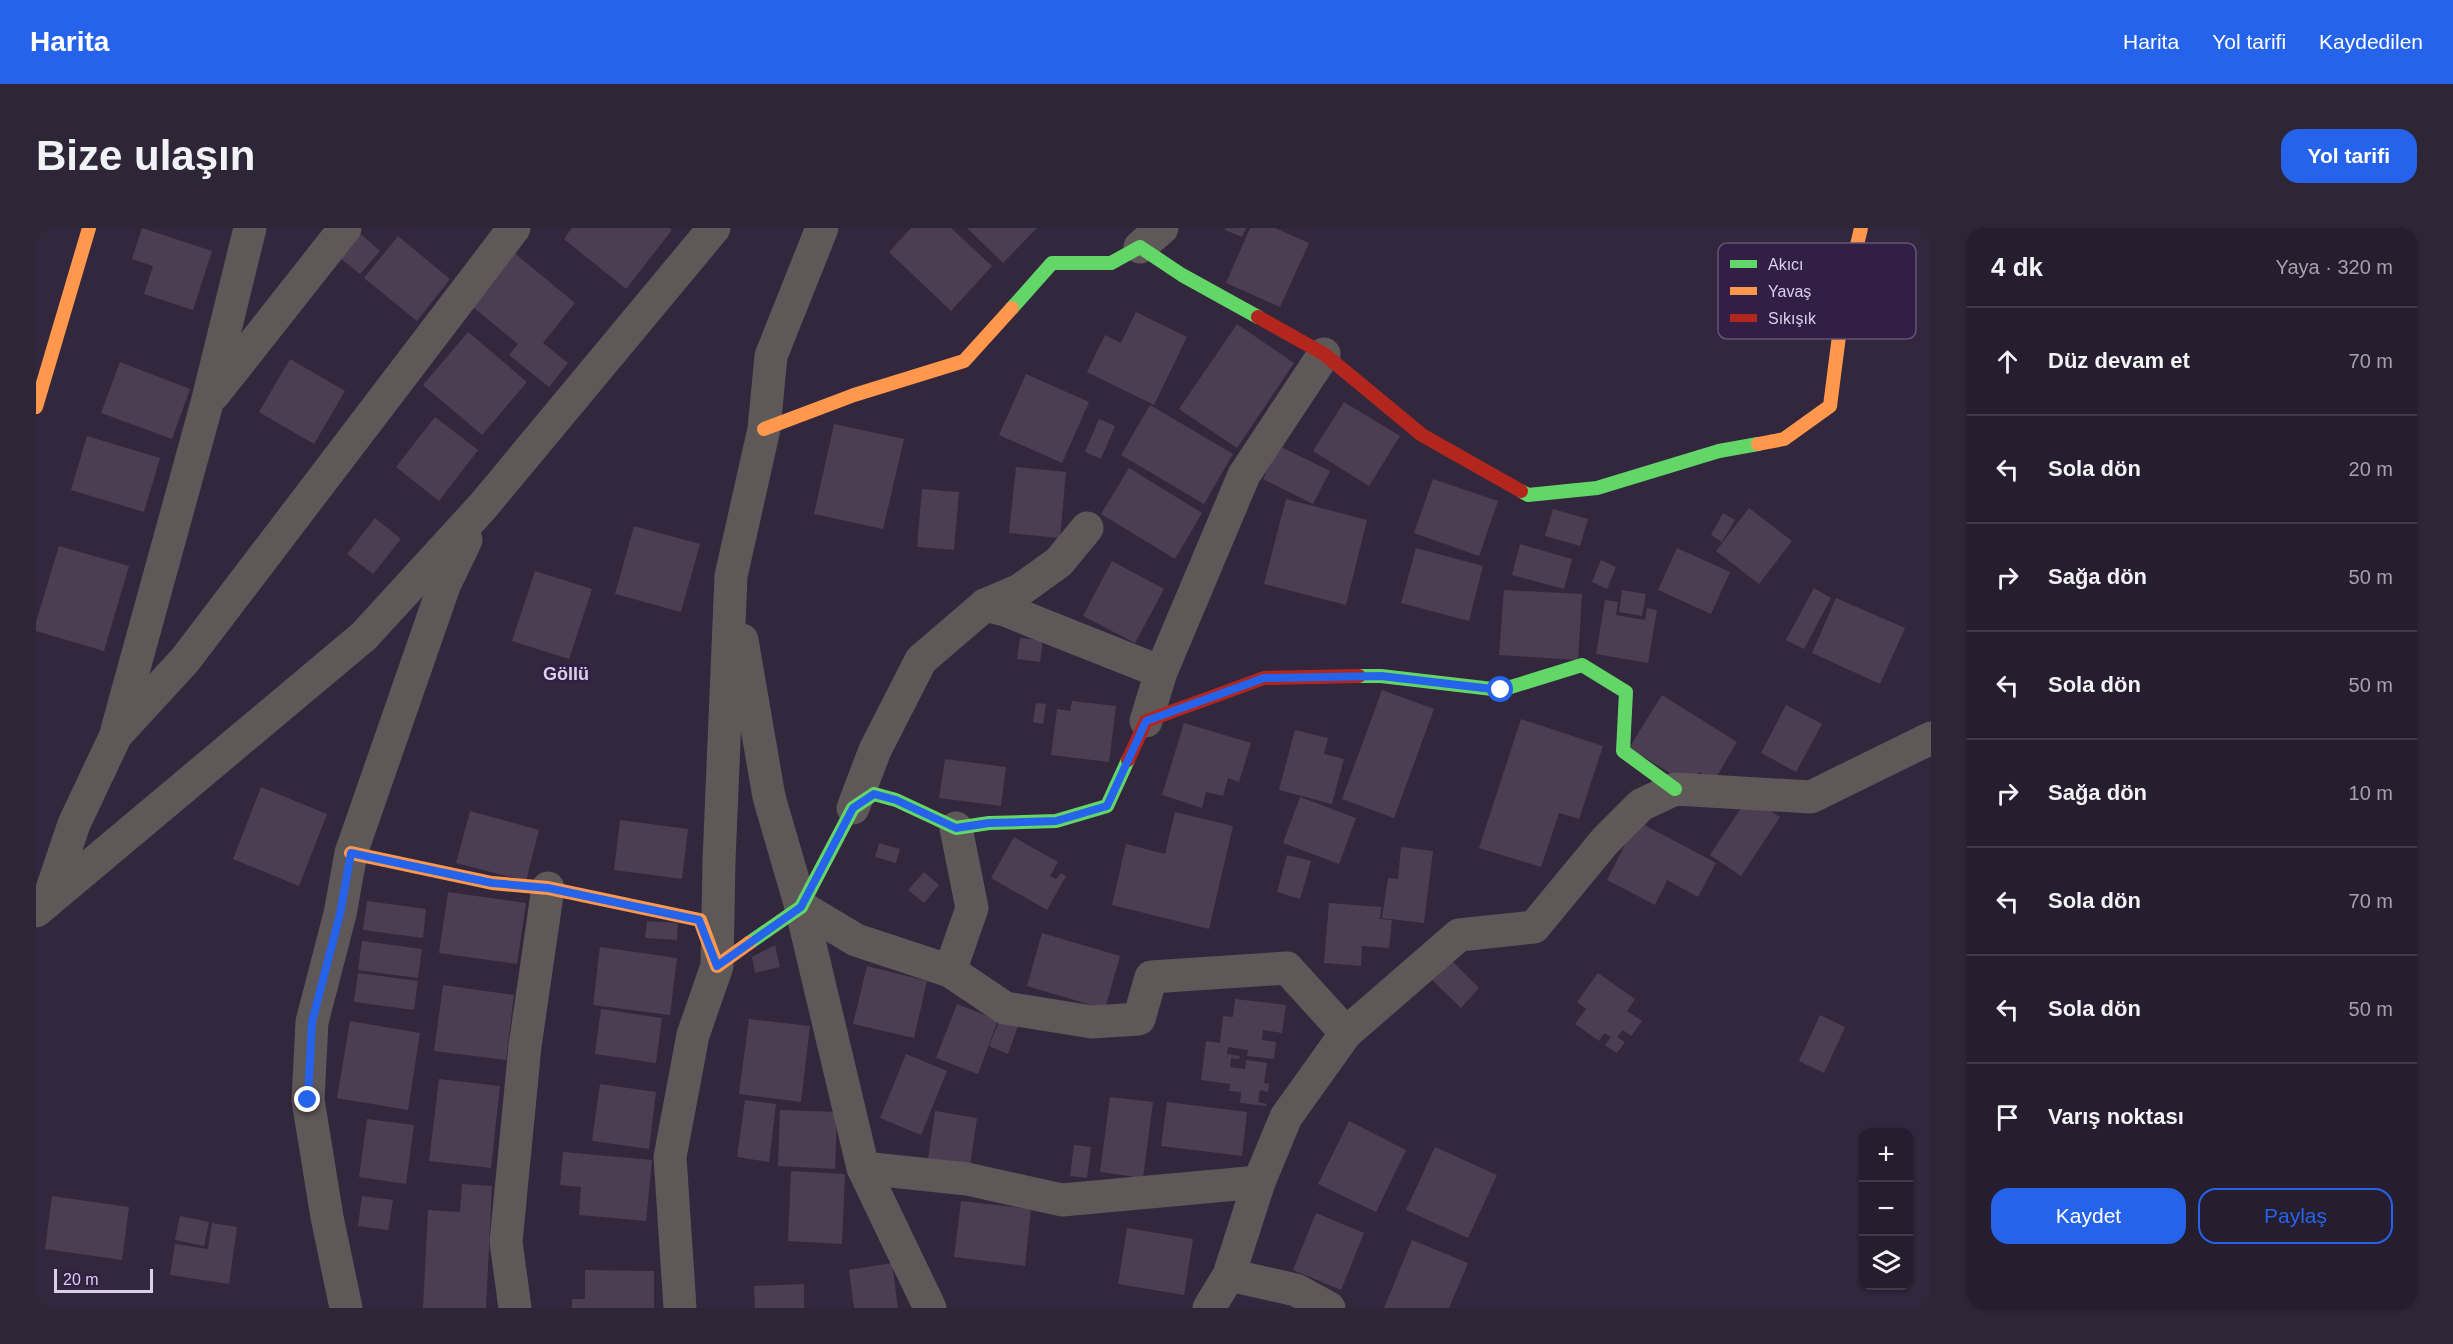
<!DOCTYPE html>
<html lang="tr">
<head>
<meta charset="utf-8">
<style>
  body { margin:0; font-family:Helvetica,sans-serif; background:#2e2636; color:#f1f3f6 }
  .controls { position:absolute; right:18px; bottom:18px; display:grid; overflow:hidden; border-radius:12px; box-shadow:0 2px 4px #0004 }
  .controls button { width:54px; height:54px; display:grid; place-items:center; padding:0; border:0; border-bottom:2px solid #423b4a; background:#261d2e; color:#f1f3f6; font:30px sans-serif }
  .scale { position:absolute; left:18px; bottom:15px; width:99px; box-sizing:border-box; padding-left:6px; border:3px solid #dad0e9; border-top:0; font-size:16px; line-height:21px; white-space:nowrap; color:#dad0e9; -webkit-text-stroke:4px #311f45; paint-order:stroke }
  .stop { position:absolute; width:18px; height:18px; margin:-14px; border:4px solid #2563eb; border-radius:50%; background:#fff }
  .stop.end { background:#2563eb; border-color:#fff; box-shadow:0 2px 6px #0008 }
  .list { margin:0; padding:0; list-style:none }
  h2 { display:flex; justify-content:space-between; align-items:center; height:78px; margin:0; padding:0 24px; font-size:26px }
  h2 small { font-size:20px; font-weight:400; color:#a4a2aa }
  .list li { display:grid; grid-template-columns:39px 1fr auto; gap:18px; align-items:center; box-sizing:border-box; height:108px; padding:0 24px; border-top:2px solid #423b4a }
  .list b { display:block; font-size:22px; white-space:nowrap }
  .list em { font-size:20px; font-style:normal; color:#a4a2aa }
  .actions { display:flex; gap:12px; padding:18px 24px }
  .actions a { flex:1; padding:14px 0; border:2px solid #2563eb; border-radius:18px; text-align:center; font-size:21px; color:#2563eb }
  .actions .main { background:#2563eb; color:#fff }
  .icon { flex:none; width:33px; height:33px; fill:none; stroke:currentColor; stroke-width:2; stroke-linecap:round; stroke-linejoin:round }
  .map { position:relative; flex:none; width:1895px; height:1080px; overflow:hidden; border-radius:18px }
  header { display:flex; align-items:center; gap:36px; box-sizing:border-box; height:84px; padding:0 30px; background:#2563eb; color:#fff }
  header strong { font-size:28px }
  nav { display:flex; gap:33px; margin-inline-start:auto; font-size:21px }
  .intro { display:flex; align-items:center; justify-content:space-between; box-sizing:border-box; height:144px; padding:0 36px }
  h1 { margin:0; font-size:42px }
  .button { padding:15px 27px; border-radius:18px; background:#2563eb; color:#fff; font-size:21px; font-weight:700 }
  main { display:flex; gap:36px; padding:0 36px }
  aside { flex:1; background:#261d2e; border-radius:18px; box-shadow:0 2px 4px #0004 }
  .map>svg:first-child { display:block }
  .building { fill:#4c3e52 }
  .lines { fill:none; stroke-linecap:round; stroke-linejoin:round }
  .street { stroke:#5f5859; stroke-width:33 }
  .fast { stroke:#63d668; stroke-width:14 }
  .slow { stroke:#ff974d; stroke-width:14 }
  .jam { stroke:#b3261e; stroke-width:14 }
  .route { stroke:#2563eb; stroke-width:8 }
  .labels { text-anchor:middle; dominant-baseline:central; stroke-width:6; stroke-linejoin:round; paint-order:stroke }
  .quarter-label { font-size:18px; font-weight:bold; fill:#dad0e9; stroke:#311f45 }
  .key { fill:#311f45; stroke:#645476; stroke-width:1.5 }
  .key-label { font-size:16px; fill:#dad0e9 }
</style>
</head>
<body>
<header>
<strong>Harita</strong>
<nav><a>Harita</a><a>Yol tarifi</a><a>Kaydedilen</a></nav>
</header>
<div class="intro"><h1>Bize ulaşın</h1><a class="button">Yol tarifi</a></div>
<main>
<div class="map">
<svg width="1895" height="1080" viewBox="0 0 1895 1080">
  <rect width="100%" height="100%" fill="#32273d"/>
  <g class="building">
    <path d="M106,0L176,23L157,82L108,66L117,38L96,31Z"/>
    <path d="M536,0H633L636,2L590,61L528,11Z"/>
    <path d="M875,0H915L956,38L915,83L853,24Z"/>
    <path d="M931,0H1001L967,35Z"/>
    <path d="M1190,0H1210L1206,9L1189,2Z"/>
    <path d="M1214,0H1239L1273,15L1244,79L1190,55Z"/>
    <path d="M325,6L344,23L324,46L304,30Z"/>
    <path d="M362,8L414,51L381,93L328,50Z"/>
    <path d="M476,23L539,75L507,115L532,135L513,159L473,127L482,116L433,76Z"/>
    <path d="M1100,84L1151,109L1118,177L1051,144L1069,107L1085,115Z"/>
    <path d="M1201,96L1258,135L1201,220L1143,181Z"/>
    <path d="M432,104L491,154L446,207L387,157Z"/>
    <path d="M254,131L309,163L278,216L223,184Z"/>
    <path d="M84,134L154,161L136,211L65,185Z"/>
    <path d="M990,146L1053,174L1026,235L963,207Z"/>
    <path d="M1308,174L1364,208L1333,258L1277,223Z"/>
    <path d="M1114,177L1197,226L1168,276L1085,227Z"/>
    <path d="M399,189L442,222L403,273L360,239Z"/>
    <path d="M1063,191L1079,198L1065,231L1049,224Z"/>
    <path d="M798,196L868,211L847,301L778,286Z"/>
    <path d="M51,208L124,230L108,284L35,262Z"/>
    <path d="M1243,218L1294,243L1277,276L1227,251Z"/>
    <path d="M980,239L1030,244L1024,310L973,305Z"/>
    <path d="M1093,240L1166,285L1139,331L1065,286Z"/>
    <path d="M1397,251L1462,273L1443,328L1378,305Z"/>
    <path d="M886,261L923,264L918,322L881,319Z"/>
    <path d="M1250,271L1331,292L1310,377L1228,356Z"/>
    <path d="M1713,280L1756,313L1723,356L1680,323Z"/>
    <path d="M1517,281L1552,291L1544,318L1509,308Z"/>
    <path d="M1687,285L1699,292L1686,314L1675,307Z"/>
    <path d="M339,290L365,311L337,346L311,326Z"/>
    <path d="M598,298L664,316L645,384L579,366Z"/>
    <path d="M1484,316L1536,331L1528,361L1476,347Z"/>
    <path d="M23,318L93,338L68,423L0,403V394Z"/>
    <path d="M1380,320L1447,338L1433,393L1365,375Z"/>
    <path d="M1641,320L1694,344L1675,386L1622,362Z"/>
    <path d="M1565,332L1580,339L1571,361L1556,354Z"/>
    <path d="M1076,333L1128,361L1099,415L1047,388Z"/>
    <path d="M499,343L556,361L533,431L476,413Z"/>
    <path d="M1778,360L1795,370L1768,421L1750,412Z"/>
    <path d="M1468,362L1546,366L1542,432L1463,427Z"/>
    <path d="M1586,362L1610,366L1606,388L1583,384Z"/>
    <path d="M1800,370L1869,400L1844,456L1776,425Z"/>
    <path d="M1569,372L1582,374L1580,387L1609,392L1611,380L1621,382L1612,435L1560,426Z"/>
    <path d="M984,410L1007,412L1004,434L981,431Z"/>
    <path d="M1346,462L1398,481L1358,590L1306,571Z"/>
    <path d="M1626,467L1701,514L1678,553L1663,544L1654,557L1593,520Z"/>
    <path d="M1036,473L1080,478L1073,534L1015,527L1021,481L1034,483Z"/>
    <path d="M1000,475L1010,476L1007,496L997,494Z"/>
    <path d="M1750,477L1786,496L1760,544L1725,525Z"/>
    <path d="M1485,491L1567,518L1543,591L1523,585L1505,639L1443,620Z"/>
    <path d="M1148,495L1215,515L1203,554L1192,550L1187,568L1170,564L1166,580L1126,567Z"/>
    <path d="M1259,502L1292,510L1288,526L1308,531L1296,576L1243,562Z"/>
    <path d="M909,531L970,539L965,578L903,570Z"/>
    <path d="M225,559L291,586L263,658L197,631Z"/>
    <path d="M1713,568L1744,589L1705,648L1674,627Z"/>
    <path d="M1264,569L1320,590L1303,636L1247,615Z"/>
    <path d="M434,583L503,602L490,653L420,635Z"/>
    <path d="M1139,584L1197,598L1173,701L1076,677L1090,616L1129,626Z"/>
    <path d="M584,592L652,601L646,651L578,642Z"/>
    <path d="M1601,593L1680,635L1662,669L1631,652L1619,677L1571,652Z"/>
    <path d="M978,609L1022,634L1014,648L1020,651L1025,645L1030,648L1011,682L955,650Z"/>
    <path d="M843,615L864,621L860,635L839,629Z"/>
    <path d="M1365,619L1397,623L1388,695L1346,690L1352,650L1362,651Z"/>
    <path d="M1251,627L1275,633L1264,671L1241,664Z"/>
    <path d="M888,644L903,657L888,675L872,662Z"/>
    <path d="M412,664L490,675L481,736L403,725Z"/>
    <path d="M331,673L390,681L387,710L327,702Z"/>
    <path d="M1293,675L1345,679L1344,691L1356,692L1353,720L1326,718L1325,738L1288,735Z"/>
    <path d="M611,693L642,695L641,712L609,710Z"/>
    <path d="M1006,705L1084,728L1069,781L991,758Z"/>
    <path d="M326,713L386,721L382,750L322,742Z"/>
    <path d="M739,717L744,739L719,745L716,729Z"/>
    <path d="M564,719L641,730L634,787L557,777Z"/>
    <path d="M1409,726L1443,760L1425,780L1390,746Z"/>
    <path d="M831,738L891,753L878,810L817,796Z"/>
    <path d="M322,745L382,753L378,782L318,774Z"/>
    <path d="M1562,745L1599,771L1591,783L1606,793L1595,808L1587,802L1581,809L1589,814L1581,825L1569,817L1575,809L1568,805L1563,813L1539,796L1550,781L1541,774Z"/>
    <path d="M407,757L478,767L470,832L398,823Z"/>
    <path d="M1199,771L1250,777L1246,805L1227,802L1226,812L1240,814L1238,831L1211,828L1212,822L1192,819L1191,826L1204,828L1203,831L1195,830L1194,839L1209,841L1210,832L1231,835L1228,855L1233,856L1232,864L1224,862L1222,874L1231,876L1230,878L1204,875L1205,864L1193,863L1194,856L1165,852L1170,813L1184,815L1187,788L1197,789Z"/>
    <path d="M921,776L962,792L942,846L900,830Z"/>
    <path d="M565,781L626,790L620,835L559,826Z"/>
    <path d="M1784,787L1809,799L1788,845L1763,833Z"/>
    <path d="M713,791L774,798L765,874L703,866Z"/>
    <path d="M964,791L982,798L972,826L953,818Z"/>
    <path d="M314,793L384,805L372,882L301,870Z"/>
    <path d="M870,826L911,843L885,907L844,890Z"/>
    <path d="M403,851L464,858L455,940L393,933Z"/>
    <path d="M564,856L620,864L613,921L556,913Z"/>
    <path d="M1074,869L1117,874L1107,950L1064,944Z"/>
    <path d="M709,872L740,876L733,934L701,929Z"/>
    <path d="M1131,874L1211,884L1206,928L1125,918Z"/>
    <path d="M744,882L801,884L799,941L742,938Z"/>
    <path d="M899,883L941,890L934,938L892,931Z"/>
    <path d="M331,891L378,897L370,956L323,949Z"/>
    <path d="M1313,893L1370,922L1340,984L1282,956Z"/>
    <path d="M1038,917L1055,919L1051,950L1034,948Z"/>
    <path d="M1399,919L1461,947L1432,1010L1370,982Z"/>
    <path d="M527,924L616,932L610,993L543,987L545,959L524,957Z"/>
    <path d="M755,943L809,946L806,1016L752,1013Z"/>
    <path d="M426,956L456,958L450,1080H387L392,982L424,984Z"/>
    <path d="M16,968L93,979L86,1032L9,1021Z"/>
    <path d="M326,968L357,972L352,1002L322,998Z"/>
    <path d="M925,973L995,981L989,1038L918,1029Z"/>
    <path d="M1280,985L1328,1005L1305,1062L1257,1042Z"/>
    <path d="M144,988L173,994L168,1018L139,1012Z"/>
    <path d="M176,995L201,999L193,1056L134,1047L139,1016L172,1021Z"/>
    <path d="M1091,1000L1157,1011L1148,1067L1082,1056Z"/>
    <path d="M1376,1012L1432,1035L1413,1080H1348Z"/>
    <path d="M856,1035L862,1080H818L813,1042Z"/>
    <path d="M549,1042L618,1043V1080H536V1071H549Z"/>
    <path d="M768,1056V1080H719L718,1058Z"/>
  </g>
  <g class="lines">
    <g class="street">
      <path d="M1104,19L1126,0"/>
      <path d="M178,166L309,0"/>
      <path d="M949,377L984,362L1023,334L1051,300"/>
      <path d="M706,412L733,569L765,679L827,940L894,1080"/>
      <path d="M1110,493L1125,444L1208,247L1288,126"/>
      <path d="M81,502L171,175L214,0"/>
      <path d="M817,580L839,522L885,432L949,377L969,382L1125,444"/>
      <path d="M920,600L936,680L914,743L969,780L1056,794L1103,791L1115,749L1251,740L1310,805"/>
      <path d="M12,673L38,596L80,507L149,432L478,0"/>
      <path d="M765,679L820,712L914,743"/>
      <path d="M0,683L328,408L447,278L678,0"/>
      <path d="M827,940L931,951L1026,972L1223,954"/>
      <path d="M1193,1047L1260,1062L1293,1080"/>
      <path d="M310,1080L291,989L272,872L276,794L304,686L315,625L408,358L430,312"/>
      <path d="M479,1080L470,1014L489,818L512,660"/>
      <path d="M644,1080L634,929L657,807L681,738L683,633L695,348L728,201L735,128L786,0"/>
      <path d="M1173,1080L1193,1047L1223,954L1250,889L1310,805L1423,707L1498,699L1569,613L1605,577L1639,561L1775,569L1895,510"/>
    </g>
    <g class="fast">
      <path d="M976,80L1016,35H1075L1104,19L1146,47L1222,89"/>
      <path d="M1485,263L1492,267L1561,260L1683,223L1722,216"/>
      <path d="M1323,448H1345L1465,462L1546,437L1590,464L1587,523L1639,561"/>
      <path d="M713,715L765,679L817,580L838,566L860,572L920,600L953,595L1020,593L1071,578L1092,532"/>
    </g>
    <g class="slow">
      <path d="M0,179L53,0"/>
      <path d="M728,201L818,167L928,133L976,80"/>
      <path d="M1722,216L1748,211L1794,178L1807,77L1825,0"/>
      <path d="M315,625L456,655L512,660L664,692L681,738L713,715"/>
    </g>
    <g class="jam">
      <path d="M1222,89L1288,126L1386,207L1485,263"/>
      <path d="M1092,532L1110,493L1228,450L1323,448"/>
    </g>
  </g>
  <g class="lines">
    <path class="route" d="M272,872L276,794L304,686L315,625L456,655L512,660L663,692L681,738L765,679L817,580L838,566L860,572L920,600L953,595L1020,593L1071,578L1110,493L1228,450L1345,448L1465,462"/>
  </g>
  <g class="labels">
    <g class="quarter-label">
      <text x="530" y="446">Göllü</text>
    </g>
  </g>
  <rect x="1682" y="15" width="198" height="96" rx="9" class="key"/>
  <rect x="1694" y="32" width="27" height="8" fill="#63d668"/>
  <rect x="1694" y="59" width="27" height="8" fill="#ff974d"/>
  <rect x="1694" y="86" width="27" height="8" fill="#b3261e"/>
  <g class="key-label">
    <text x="1732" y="42">Akıcı</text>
    <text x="1732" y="69">Yavaş</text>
    <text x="1732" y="96">Sıkışık</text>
  </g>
</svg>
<div class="controls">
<button>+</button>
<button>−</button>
<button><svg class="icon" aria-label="layers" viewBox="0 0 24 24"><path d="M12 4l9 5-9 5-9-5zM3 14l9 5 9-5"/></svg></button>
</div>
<div class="scale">20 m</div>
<div class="stop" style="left:1465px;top:462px"></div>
<div class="stop end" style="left:272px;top:872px"></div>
</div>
<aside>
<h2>4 dk<small>Yaya · 320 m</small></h2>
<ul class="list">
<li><svg class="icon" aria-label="ahead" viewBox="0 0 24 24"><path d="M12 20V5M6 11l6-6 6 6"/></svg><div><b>Düz devam et</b></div><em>70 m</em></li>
<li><svg class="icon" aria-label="left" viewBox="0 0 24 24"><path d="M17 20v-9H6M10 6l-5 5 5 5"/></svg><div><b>Sola dön</b></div><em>20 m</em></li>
<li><svg class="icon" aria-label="right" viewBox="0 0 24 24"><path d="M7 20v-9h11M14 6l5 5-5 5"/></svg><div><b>Sağa dön</b></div><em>50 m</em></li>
<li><svg class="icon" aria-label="left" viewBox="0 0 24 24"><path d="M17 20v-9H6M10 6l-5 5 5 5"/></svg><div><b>Sola dön</b></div><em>50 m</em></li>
<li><svg class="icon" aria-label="right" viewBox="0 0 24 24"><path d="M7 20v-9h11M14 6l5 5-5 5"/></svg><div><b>Sağa dön</b></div><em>10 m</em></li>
<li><svg class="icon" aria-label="left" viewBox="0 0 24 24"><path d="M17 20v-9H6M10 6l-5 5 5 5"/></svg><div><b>Sola dön</b></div><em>70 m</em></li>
<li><svg class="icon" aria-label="left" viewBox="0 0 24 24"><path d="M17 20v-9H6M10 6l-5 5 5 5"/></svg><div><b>Sola dön</b></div><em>50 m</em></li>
<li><svg class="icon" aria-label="arrive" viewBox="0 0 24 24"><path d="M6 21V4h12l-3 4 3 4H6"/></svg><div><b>Varış noktası</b></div></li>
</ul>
<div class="actions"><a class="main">Kaydet</a><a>Paylaş</a></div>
</aside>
</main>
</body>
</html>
